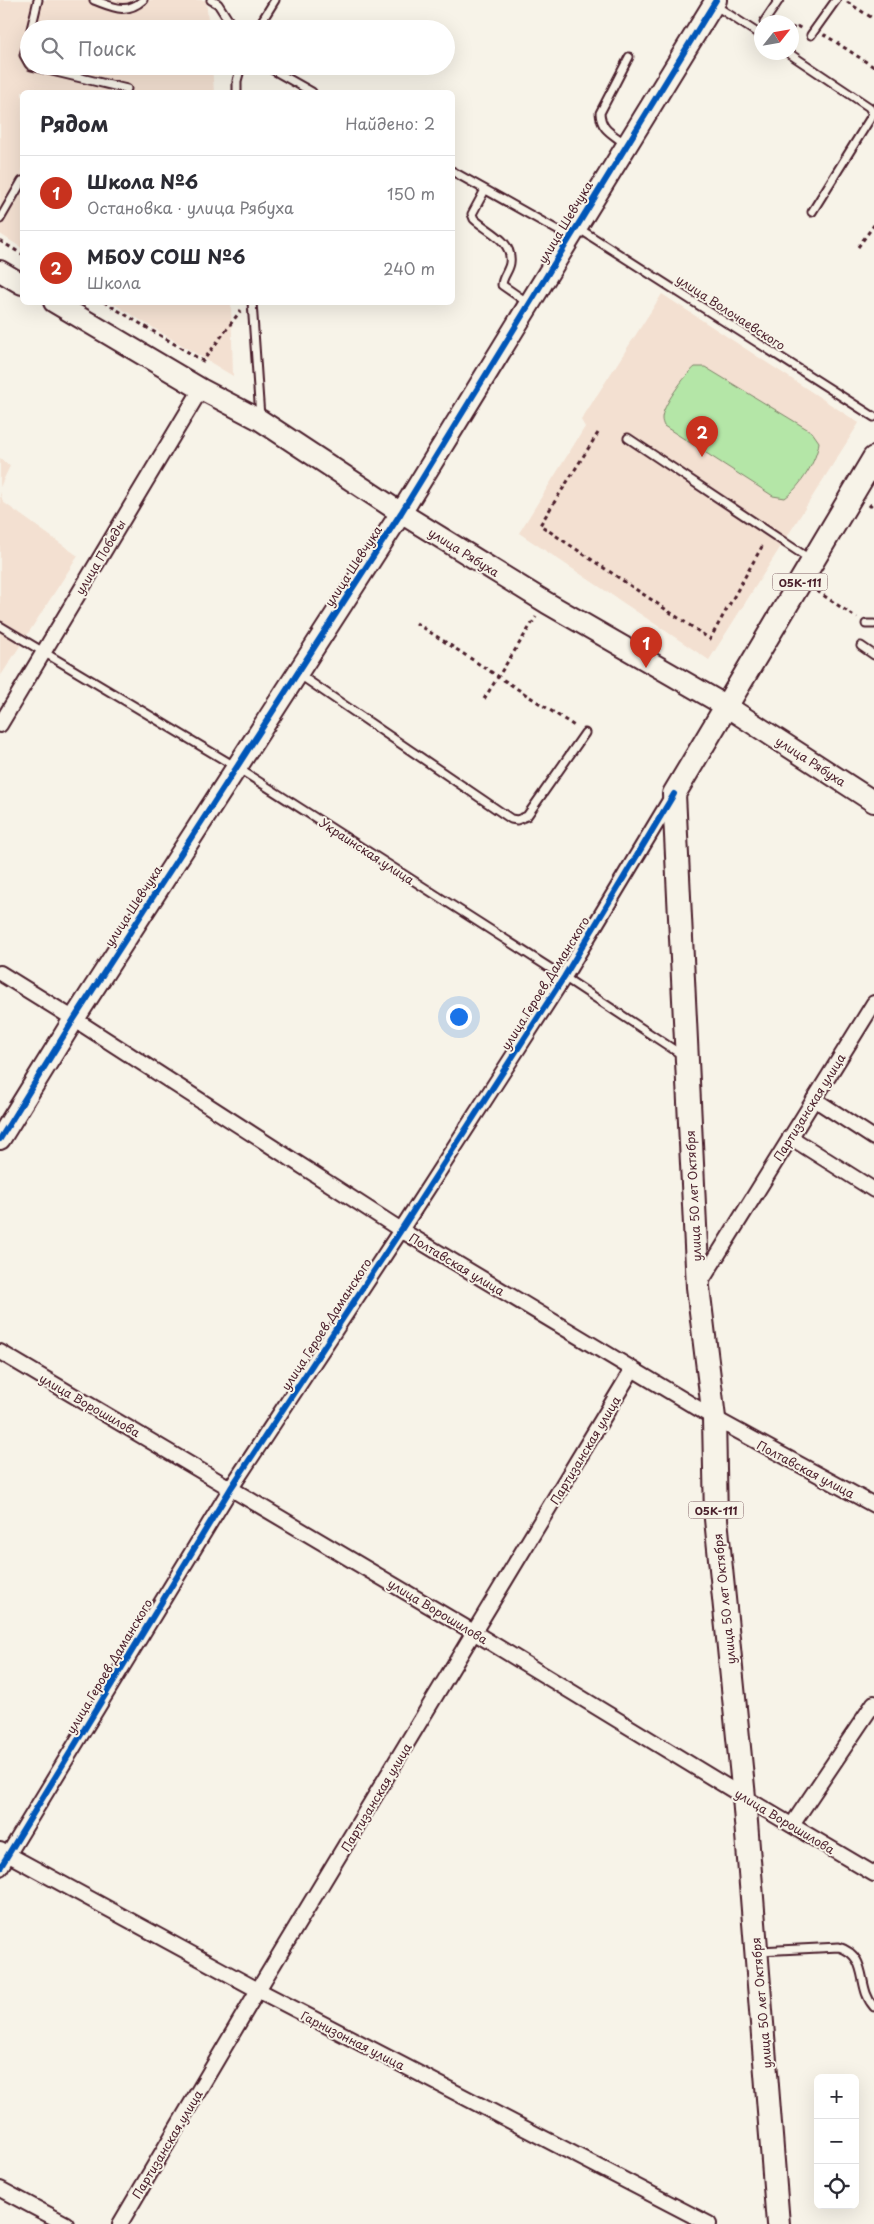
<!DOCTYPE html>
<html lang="ru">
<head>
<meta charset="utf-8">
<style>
  body { margin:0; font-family:"Playpen Sans",sans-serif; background:#f2f2f3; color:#2b2b33 }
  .controls { position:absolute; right:15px; bottom:15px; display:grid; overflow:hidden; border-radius:8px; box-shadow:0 5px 20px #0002 }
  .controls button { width:45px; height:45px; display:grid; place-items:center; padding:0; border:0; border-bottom:1px solid #e1e1e2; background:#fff; color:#2b2b33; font:25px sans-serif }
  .compass { position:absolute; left:754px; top:15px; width:45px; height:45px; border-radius:50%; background:#fff; box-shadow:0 5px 20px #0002; rotate:59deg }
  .you { position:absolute; left:458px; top:1016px; width:18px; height:18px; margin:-12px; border:4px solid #fff; border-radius:50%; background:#1a73e8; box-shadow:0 0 0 8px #1a73e833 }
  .badge { display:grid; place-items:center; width:32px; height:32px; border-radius:50%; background:#c8321e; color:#fff; font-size:16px; font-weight:700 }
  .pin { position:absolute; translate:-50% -41px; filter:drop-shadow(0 1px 2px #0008) }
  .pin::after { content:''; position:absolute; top:26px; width:18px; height:15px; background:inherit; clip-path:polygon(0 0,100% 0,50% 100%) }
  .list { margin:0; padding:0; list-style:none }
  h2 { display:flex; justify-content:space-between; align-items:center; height:65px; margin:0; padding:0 20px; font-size:21px }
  h2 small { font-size:16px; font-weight:400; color:#7c7c81 }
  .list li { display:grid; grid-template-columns:32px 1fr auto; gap:15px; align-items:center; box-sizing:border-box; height:75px; padding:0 20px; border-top:1px solid #e1e1e2 }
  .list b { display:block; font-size:19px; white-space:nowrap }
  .list p { margin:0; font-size:16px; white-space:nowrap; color:#7c7c81 }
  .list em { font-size:16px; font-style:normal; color:#7c7c81 }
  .icon { flex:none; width:28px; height:28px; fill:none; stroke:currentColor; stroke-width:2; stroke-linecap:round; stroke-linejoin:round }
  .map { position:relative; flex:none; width:874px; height:2224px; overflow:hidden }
  .search { position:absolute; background:#fff; box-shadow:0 5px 20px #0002; left:20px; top:20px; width:435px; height:55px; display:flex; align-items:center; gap:12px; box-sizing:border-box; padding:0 18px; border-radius:28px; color:#7c7c81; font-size:19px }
  .panel { position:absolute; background:#fff; box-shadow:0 5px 20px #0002; left:20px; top:90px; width:435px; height:215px; border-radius:8px }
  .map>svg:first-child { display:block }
  .built { fill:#f3e0d1 }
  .green { fill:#b4e6a7; stroke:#7f8269 }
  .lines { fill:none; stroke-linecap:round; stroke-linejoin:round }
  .lane-casing { stroke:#4a1f2b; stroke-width:11 }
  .street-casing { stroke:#4a1f2b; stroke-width:18 }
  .secondary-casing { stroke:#4a1f2b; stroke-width:24 }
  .primary-casing { stroke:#4a1f2b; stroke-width:26 }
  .path { stroke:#4a1f2b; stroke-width:3; stroke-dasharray:4 4; stroke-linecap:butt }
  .lane { stroke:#f7f3e8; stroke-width:7 }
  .street { stroke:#f7f3e8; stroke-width:14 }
  .secondary { stroke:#f7f3e8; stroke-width:20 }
  .primary { stroke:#f7f3e8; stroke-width:22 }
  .cycleway-casing { stroke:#f7f3e8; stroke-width:9 }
  .cycleway { stroke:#0057b8; stroke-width:6 }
  .labels { text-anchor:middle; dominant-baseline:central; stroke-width:4; stroke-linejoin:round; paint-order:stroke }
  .shield { fill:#f7f3e8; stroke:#7e5f64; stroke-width:1 }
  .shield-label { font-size:11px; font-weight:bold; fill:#4a1f2b }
  .street-label { font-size:12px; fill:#4a1f2b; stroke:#f7f3e8 }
</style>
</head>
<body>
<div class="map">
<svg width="874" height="2224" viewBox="0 0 874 2224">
  <rect width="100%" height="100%" fill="#f7f3e8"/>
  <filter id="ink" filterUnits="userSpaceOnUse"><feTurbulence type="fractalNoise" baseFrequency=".02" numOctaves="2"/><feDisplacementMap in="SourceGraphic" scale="10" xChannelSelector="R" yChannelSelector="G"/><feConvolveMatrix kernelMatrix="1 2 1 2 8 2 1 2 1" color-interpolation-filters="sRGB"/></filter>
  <g filter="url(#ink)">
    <g class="built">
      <path d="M0,0H206L209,29H29V66H212L214,92H22V248L0,234Z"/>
      <path d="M662,294L859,423L709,660L519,533L585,427L581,420Z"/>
      <path d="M112,303H231L233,376Z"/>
      <path d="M0,459L10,466L0,487Z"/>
      <path d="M0,492L3,502L78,556L0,677Z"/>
    </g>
    <path class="green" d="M695,367H705L812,432L819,442C817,461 800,487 785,498L773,496L664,426C663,424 662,421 662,419C661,407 686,374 695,367Z"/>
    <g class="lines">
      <g class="lane-casing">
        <g id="lane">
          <path d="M94,0C113,7 126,15 143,0"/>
          <path d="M211,0L218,4L234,29"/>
          <path d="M716,6L762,36"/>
          <path d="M764,22L779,0"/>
          <path d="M31,29L38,0"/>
          <path d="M257,29L275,0"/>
          <path d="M811,35L836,0"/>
          <path d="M29,37L24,55L29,64"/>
          <path d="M787,52L869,107L873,114L812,212"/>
          <path d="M31,66L127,89"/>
          <path d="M266,66L312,92"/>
          <path d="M237,92V81L241,66"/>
          <path d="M625,144C614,134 601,131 600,113L629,57"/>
          <path d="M452,171L568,236"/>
          <path d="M485,190L472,214L474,219C488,232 513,240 510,263C509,271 502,277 502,285L528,303"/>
          <path d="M0,219L22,181"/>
          <path d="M578,228L874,417"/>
          <path d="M252,302L260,417"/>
          <path d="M628,438L811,560"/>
          <path d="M866,624H874"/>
          <path d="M0,626L236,767L564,977L682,1055"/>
          <path d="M861,646L874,655"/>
          <path d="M300,675L511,819L517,820L527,816L585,733"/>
          <path d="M759,1951L839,1947C870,1957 856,1987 874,2007"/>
        </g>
      </g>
      <g class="street-casing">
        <g id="street">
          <path d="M0,725L201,389"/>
          <path d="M0,973L74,1019L401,1230L714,1418L874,1505"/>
          <path d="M814,1099L874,1138"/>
          <path d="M790,1137L874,1190"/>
          <path d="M699,1285L874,1003"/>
          <path d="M0,1352L475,1633L744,1797L874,1874"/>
          <path d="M792,1825L874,1703"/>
          <path d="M0,1850L258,1990L709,2224"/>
          <path d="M0,1868L231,1488L401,1230L564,977L672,797"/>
          <path d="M0,2189L66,2224"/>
          <path d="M120,2224L258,1990L632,1370"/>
        </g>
      </g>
      <g class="secondary-casing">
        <g id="secondary">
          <path d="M0,271L22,284"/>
          <path d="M54,302L201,389L260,420L401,513L547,603L726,706L874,802"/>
          <path d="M0,1139L74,1019L401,513L716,0"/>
        </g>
      </g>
      <g class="primary-casing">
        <path id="primary" d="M778,2224L744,1797L716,1519L714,1418L698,1287L674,794L874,458"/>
      </g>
      <g class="path">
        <path d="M847,2L874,19"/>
        <path d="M792,30L795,25L802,29"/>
        <path d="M824,37L825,35L874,67"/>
        <path d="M0,241L22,254"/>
        <path d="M858,247L874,225"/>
        <path d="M104,302L203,361L241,310"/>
        <path d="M598,433L540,525L710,639L764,543"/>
        <path d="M869,507L874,501"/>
        <path d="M817,591L857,618"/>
        <path d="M416,623L576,727"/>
        <path d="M484,699L536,617"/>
      </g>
      <use href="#lane" class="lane"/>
      <use href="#street" class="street"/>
      <use href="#secondary" class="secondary"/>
      <use href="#primary" class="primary"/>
      <g class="cycleway-casing">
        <g id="cycleway">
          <path d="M0,1139L74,1019L401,513L716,0"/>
          <path d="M0,1868L231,1488L401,1230L564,977L674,794"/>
        </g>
      </g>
      <use href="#cycleway" class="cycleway"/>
    </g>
  </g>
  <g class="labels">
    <g class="shield">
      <rect x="772.5" y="573.5" width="55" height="17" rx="4"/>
      <rect x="688.5" y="1501.5" width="55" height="17" rx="4"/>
    </g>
    <g class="shield-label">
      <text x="800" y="582">05К-111</text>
      <text x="716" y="1510">05К-111</text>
    </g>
    <g class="street-label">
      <text transform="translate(565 222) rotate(-59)">улица Шевчука</text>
      <text transform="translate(731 312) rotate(33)">улица Волочаевского</text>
      <text transform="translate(464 552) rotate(32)">улица Рябуха</text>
      <text transform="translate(100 557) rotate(-59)">улица Победы</text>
      <text transform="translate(353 566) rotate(-57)">улица Шевчука</text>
      <text transform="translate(811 761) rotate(33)">улица Рябуха</text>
      <text transform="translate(367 851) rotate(33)">Украинская улица</text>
      <text transform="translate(133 906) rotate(-57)">улица Шевчука</text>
      <text transform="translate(545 983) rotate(-58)">улица Героев Даманского</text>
      <text transform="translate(809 1107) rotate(-58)">Партизанская улица</text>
      <text transform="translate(693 1196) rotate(-93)">улица 50 лет Октября</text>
      <text transform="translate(457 1264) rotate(31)">Полтавская улица</text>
      <text transform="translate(326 1324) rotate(-57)">улица Героев Даманского</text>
      <text transform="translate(90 1405) rotate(30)">улица Ворошилова</text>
      <text transform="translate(585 1450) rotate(-59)">Партизанская улица</text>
      <text transform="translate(806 1469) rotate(28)">Полтавская улица</text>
      <text transform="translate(724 1599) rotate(-96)">улица 50 лет Октября</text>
      <text transform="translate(438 1611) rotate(31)">улица Ворошилова</text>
      <text transform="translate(109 1666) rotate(-59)">улица Героев Даманского</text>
      <text transform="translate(376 1797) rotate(-59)">Партизанская улица</text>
      <text transform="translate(785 1821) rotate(31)">улица Ворошилова</text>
      <text transform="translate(761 2003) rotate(-95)">улица 50 лет Октября</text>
      <text transform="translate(353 2040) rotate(27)">Гарнизонная улица</text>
      <text transform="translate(167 2144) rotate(-59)">Партизанская улица</text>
    </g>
  </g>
</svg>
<div class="controls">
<button>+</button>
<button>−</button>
<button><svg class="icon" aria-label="locate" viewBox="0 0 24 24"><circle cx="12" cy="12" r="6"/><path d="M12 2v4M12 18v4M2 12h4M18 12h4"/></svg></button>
</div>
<svg class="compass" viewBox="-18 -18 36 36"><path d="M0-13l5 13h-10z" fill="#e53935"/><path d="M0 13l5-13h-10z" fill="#7c7c81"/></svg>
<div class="you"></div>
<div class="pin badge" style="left:646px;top:668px">1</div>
<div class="pin badge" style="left:702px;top:457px">2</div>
<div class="search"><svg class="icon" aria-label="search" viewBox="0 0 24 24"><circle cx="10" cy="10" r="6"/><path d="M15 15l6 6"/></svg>Поиск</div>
<section class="panel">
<h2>Рядом<small>Найдено: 2</small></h2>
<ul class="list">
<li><span class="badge">1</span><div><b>Школа №6</b><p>Остановка · улица Рябуха</p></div><em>150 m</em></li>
<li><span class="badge">2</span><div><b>МБОУ СОШ №6</b><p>Школа</p></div><em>240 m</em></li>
</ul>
</section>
</div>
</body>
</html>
